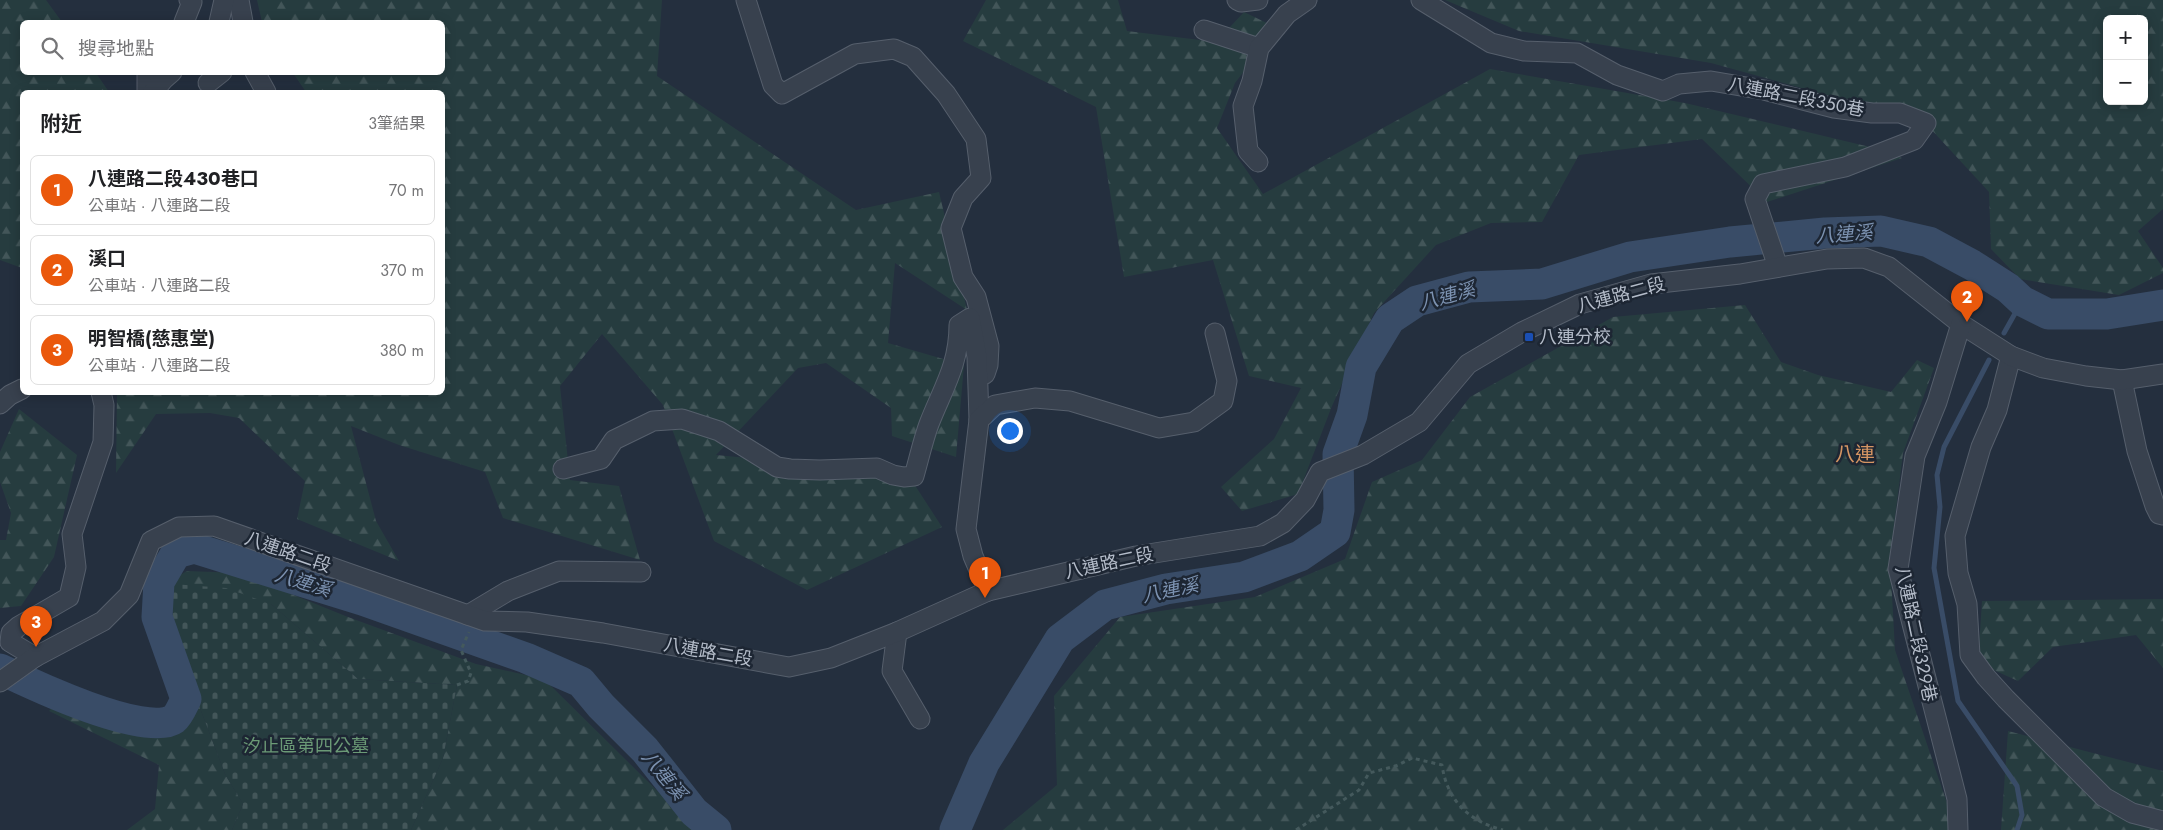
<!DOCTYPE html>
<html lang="zh-TW">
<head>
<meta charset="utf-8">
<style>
  body { margin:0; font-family:Jost,"Noto Sans TC",sans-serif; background:#f6f6f6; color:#202124 }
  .controls { position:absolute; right:15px; top:15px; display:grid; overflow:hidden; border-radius:8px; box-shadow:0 2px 12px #0003 }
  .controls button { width:45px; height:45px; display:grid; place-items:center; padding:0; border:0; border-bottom:1px solid #e0e0e0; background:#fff; color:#202124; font:25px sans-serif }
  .you { position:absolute; left:1009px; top:430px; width:18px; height:18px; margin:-12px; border:4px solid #fff; border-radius:50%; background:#1a73e8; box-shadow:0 0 0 8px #1a73e833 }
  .badge { display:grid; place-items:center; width:32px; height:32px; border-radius:50%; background:#ea580c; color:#fff; font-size:16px; font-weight:700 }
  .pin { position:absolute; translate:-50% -41px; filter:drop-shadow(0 1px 2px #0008) }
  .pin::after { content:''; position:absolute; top:26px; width:18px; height:15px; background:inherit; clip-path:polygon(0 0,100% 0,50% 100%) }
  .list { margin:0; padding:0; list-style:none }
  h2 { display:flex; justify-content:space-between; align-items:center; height:65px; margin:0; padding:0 20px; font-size:21px }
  h2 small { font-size:16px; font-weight:400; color:#757577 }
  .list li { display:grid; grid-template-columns:32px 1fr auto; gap:15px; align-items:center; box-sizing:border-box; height:70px; margin:0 10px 10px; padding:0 10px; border:1px solid #e0e0e0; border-radius:8px }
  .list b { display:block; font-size:19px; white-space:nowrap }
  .list p { margin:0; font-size:16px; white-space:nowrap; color:#757577 }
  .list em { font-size:16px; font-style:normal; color:#757577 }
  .icon { flex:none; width:28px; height:28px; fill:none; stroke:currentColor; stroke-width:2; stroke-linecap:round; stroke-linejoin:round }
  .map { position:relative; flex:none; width:2163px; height:830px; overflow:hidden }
  .search { position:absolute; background:#fff; box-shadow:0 2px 12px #0003; left:20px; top:20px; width:425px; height:55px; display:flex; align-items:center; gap:12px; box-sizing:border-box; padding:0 18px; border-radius:8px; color:#757577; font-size:19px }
  .panel { position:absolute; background:#fff; box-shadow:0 2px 12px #0003; left:20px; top:90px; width:425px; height:305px; border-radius:8px }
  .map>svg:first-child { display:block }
  .forest { fill:url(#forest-firs); fill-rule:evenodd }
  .cemetery { fill:url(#cemetery-stones) }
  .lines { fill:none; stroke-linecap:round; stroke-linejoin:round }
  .stream { stroke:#394c67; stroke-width:5 }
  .river { stroke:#394c67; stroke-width:31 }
  .minor-casing { stroke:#565f6c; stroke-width:21 }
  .path { stroke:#44595c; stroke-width:3; stroke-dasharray:4 4; stroke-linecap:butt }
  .minor { stroke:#38414e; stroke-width:19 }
  .transit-dot { fill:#1a4fb4; stroke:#1d2633; stroke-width:2 }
  .labels { text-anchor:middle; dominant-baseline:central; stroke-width:5; stroke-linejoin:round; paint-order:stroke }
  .street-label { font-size:18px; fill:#b4bcc9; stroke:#1d2633 }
  .poi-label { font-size:18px; fill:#b4bcc9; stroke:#1d2633; text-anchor:start }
  .park-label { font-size:18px; fill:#6b9a76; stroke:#1d2633 }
  .water-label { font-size:19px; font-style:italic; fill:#7c92b1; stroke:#1d2633 }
  .quarter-label { font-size:20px; fill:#d59563; stroke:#1d2633 }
</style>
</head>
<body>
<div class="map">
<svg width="2163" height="830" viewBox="0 0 2163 830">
  <defs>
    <pattern id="forest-firs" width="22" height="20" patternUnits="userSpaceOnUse" patternTransform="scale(1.25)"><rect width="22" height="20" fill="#263c3f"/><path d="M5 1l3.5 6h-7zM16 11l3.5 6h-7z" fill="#435659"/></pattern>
    <pattern id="cemetery-stones" width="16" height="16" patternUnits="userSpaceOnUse" patternTransform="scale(1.25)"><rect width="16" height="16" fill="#263c3f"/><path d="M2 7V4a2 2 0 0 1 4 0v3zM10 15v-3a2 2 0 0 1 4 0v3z" fill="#435659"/></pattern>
  </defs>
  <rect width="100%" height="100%" fill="#242f3e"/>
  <g class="forest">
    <path d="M0,0H46L62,22H22V72L96,73L109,92H22V268L0,260Z"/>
    <path d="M257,0H662L657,76L856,210L939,192L967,310L895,263L888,343L964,365L956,457L892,436L891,408L826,363L798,368L716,455L907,473L942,527L807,590L714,541L663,405L602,334L560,386L570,480L619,486L640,560L503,518L485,472L399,445L351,426L376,521L399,561L297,519L305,481L239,418L210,413L156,414L116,473L117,393L442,392V92H306L293,73L442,72V22H262Z"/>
    <path d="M986,0H1118L1127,31L1216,42L1244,12L1277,28L1235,83L1217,128L1263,194L1490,69L1685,103L1870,147L1902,158L1767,202L1702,139L1579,155L1542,222L1491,223L1436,245L1374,313L1332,406L1298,494L1242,511L1221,487L1274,439L1301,388L1249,376L1213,260L1124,277L1096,107L963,41Z"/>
    <path d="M1445,0H2163V209L2138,231L2163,268V273L2119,295L2020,279L1991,249L1989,192L1916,113L1852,102L1711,63L1519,31ZM2107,19H2144V101H2107Z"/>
    <path d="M1745,305L1781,362L1818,375L1891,392L1917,360L1934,368L1903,453L1890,558L1895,650L1948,806V830H1003L1057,785L1054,696L1120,617L1255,597L1345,559L1372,482L1422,460L1470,397L1613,317Z"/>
    <path d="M19,409L77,455L54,557L21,606L0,608V540H6L11,513L0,482V452Z"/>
    <path d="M187,571L239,573L348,617L476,664L544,679L697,830H411L443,758L457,685L358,679L271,604L161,605L225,774L243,804L232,830H127L155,809L159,765L49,711L55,704L158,737L183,728V691L154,614L161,586Z"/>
    <path d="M2163,599V668L2136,635L2053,647L2018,681L1978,663L1982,601Z"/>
    <path d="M2008,731L2163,771V830H2001Z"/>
  </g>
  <path class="cemetery" d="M172,584L226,588L271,604L358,679L457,685L443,758L411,830H232L243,804L225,774L161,605Z"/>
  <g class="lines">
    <g class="stream">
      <path d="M2004,333L2022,301"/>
      <path d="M1989,360L1944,447L1937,475L1940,507L1934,568L1958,701L2017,786L2022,815L2017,830"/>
    </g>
    <g class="river">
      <path d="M0,669C29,683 147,739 174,719C179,715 183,705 186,699L157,617L159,582L176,553L194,548L362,600L526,658L581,682L601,706L645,750L694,812L716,830"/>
      <path d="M955,830L984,763L1060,639L1105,605L1166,589L1244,577L1300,556L1335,532L1339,510L1338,454L1352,415L1361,367L1390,319L1417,301L1469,287L1542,284L1630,257L1730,242L1825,233L1881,231L1929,242L1972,265L2008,288L2022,301L2048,314H2107L2163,305"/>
    </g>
    <g class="minor-casing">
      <g id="minor">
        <path d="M239,0L243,22"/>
        <path d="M746,0L773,85L782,94L855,54L894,49L913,57L946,94L976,139L981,178L963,198L951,228L963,277L976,297L989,346L988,365L985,374"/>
        <path d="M1237,0L1241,2L1258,0"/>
        <path d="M1421,0L1491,43L1524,51L1577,53L1617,75L1663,91L1679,84L1711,81L1764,90L1834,108L1872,113H1900L1926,123L1914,140L1845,167L1763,184L1755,199L1778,267"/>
        <path d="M184,22L192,2L189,0"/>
        <path d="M219,22L224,0"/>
        <path d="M1204,30L1259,48"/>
        <path d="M255,72L266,92"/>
        <path d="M208,83L222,72"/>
        <path d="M147,92V72"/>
        <path d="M153,92L164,79L172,72"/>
        <path d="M1258,162L1248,151L1243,106L1252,81L1259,48L1287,14L1307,0"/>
        <path d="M2011,356L1997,410L1981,447L1955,536L1958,573L1967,604L1970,655L1986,677L2006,699L2104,797L2132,813L2163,821"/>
        <path d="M2122,380L2137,451L2155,506L2159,514L2163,515"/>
        <path d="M0,404L10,395L22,389"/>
        <path d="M563,469L601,459L614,440L653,421L682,419L719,431L777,467L790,469L820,470L877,468L893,475L904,477L914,476C919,459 923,440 929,424C943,388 959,365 959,325L970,318L977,357L979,420"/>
        <path d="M988,591L973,556L966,529L979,420L995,405L1035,398L1070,401L1159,428L1194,422L1223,401L1227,381L1215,333"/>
        <path d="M468,615L508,591L559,571L641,572"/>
        <path d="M897,632L892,671L920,719"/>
        <path d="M35,657L10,642L11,633L19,626L69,597L76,567L72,534L103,442L104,405L101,392"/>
        <path d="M0,682L35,657L103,621L129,595L151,541L179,527L214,526L485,621L527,622L603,633L789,667L831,658L897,632L988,591L1136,556L1260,536L1283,523L1305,500L1320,472L1363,455L1419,422L1468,364L1522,332L1580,304L1651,284L1740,274L1827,259L1864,258L1889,267L1961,324L2011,356L2043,368L2086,376L2122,380L2163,374"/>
        <path d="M1958,830L1957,799L1898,569L1915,456L1937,402L1961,324"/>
      </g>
    </g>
    <g class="path">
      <path d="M457,685L468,681L471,673L461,650L469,632"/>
      <path d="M1296,830L1359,790L1369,773L1396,766L1412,758L1442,765C1447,800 1468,821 1503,830"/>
    </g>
    <use href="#minor" class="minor"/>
  </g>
  <rect class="transit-dot" x="1524" y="332" width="10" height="10" rx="2.5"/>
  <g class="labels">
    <g class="street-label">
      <text transform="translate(1796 97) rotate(11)">八連路二段350巷</text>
      <text transform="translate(1621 295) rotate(-15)">八連路二段</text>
      <text transform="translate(288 552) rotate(19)">八連路二段</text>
      <text transform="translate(1109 563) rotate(-12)">八連路二段</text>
      <text transform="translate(1916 634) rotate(78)">八連路二段329巷</text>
      <text transform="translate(708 652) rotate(10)">八連路二段</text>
    </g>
    <g class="poi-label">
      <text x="1539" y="337">八連分校</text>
    </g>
    <g class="park-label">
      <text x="306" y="746">汐止區第四公墓</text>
    </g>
    <g class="water-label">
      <text transform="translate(1844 234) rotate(-4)">八連溪</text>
      <text transform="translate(1447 296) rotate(-15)">八連溪</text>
      <text transform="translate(303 582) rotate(17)">八連溪</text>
      <text transform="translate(1170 590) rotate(-12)">八連溪</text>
      <text transform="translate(664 775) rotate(51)">八連溪</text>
    </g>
    <g class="quarter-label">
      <text x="1855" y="454">八連</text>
    </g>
  </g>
</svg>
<div class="controls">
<button>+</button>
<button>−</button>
</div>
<div class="you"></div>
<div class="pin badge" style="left:985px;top:598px">1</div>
<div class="pin badge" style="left:1967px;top:322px">2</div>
<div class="pin badge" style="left:36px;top:647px">3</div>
<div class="search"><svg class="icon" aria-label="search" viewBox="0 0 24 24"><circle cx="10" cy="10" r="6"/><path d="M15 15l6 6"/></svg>搜尋地點</div>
<section class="panel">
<h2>附近<small>3筆結果</small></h2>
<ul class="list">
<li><span class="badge">1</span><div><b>八連路二段430巷口</b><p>公車站 · 八連路二段</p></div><em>70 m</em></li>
<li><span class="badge">2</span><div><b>溪口</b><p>公車站 · 八連路二段</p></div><em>370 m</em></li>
<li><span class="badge">3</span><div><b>明智橋(慈惠堂)</b><p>公車站 · 八連路二段</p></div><em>380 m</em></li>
</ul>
</section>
</div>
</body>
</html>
